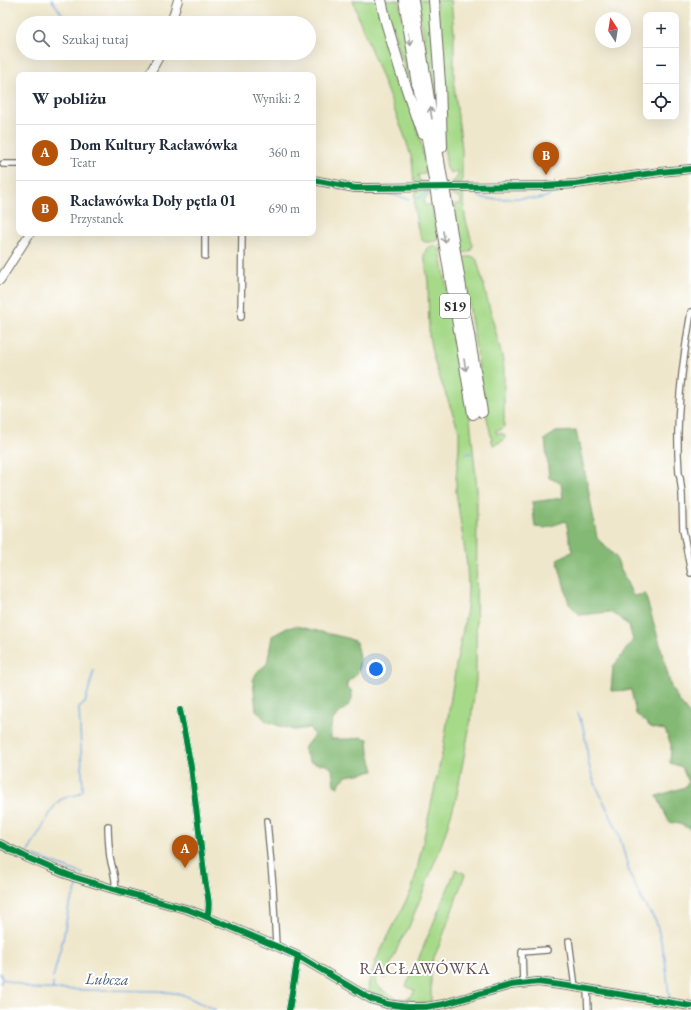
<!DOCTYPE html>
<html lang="pl">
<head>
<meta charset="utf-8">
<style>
  body { margin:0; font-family:"EB Garamond",serif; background:#f6f6f7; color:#1f2937 }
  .controls { position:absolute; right:12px; top:12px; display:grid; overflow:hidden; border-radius:8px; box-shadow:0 4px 16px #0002 }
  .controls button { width:36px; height:36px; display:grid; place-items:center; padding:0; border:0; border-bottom:1px solid #e0e1e3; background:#fff; color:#1f2937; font:20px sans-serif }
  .compass { position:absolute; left:595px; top:12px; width:36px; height:36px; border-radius:50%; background:#fff; box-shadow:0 4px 16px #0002; rotate:348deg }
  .you { position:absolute; left:376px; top:669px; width:14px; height:14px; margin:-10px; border:3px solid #fff; border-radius:50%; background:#1a73e8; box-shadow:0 0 0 6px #1a73e833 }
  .badge { display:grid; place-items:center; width:26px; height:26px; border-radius:50%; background:#b45309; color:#fff; font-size:13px; font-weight:700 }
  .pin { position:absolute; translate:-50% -33px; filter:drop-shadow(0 1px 2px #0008) }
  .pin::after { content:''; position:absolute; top:21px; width:14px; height:12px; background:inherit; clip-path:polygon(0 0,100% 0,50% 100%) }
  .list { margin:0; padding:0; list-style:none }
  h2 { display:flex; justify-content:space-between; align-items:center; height:52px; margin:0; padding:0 16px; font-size:17px }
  h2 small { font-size:13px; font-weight:400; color:#747a83 }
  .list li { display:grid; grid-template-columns:26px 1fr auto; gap:12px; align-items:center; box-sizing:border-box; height:56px; padding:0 16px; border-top:1px solid #e0e1e3 }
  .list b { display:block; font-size:15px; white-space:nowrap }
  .list p { margin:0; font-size:13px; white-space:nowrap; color:#747a83 }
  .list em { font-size:13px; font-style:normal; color:#747a83 }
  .icon { flex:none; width:22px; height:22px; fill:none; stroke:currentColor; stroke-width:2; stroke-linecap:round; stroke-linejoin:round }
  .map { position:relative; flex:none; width:691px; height:1010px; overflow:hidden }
  .search { position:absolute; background:#fff; box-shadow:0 4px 16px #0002; left:16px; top:16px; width:300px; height:44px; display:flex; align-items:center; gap:10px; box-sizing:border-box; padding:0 14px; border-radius:22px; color:#747a83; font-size:15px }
  .panel { position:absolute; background:#fff; box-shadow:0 4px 16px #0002; left:16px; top:72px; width:300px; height:164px; border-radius:8px }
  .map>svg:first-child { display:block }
  .green { fill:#a6d988; stroke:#68825a }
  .forest { fill:#84b974; stroke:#587250 }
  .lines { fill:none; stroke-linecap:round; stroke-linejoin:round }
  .stream { stroke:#76a9e2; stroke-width:1.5 }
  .street-casing { stroke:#706d63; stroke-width:8 }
  .secondary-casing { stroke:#706d63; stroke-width:10 }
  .highway-casing { stroke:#706d63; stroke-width:12 }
  .street { stroke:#fff; stroke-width:5.5 }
  .secondary { stroke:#fff; stroke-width:8 }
  .highway { stroke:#fff; stroke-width:10 }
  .highway-bridge-casing { stroke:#706d63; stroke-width:12; stroke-linecap:butt }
  .highway-bridge { stroke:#fff; stroke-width:10 }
  .cycleway-casing { stroke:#fff; stroke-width:8 }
  .cycleway { stroke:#00873e; stroke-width:6 }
  .oneway { stroke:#a0a0a0 }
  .labels { text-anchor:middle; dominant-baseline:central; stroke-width:4; stroke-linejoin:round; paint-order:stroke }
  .shield { fill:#fff; stroke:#6b6b6b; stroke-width:1 }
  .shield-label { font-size:14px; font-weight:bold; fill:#2b2b2b }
  .water-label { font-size:16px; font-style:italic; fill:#495d74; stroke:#fff }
  .quarter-label { font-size:17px; letter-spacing:1px; fill:#635055; stroke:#fff }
</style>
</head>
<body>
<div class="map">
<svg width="691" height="1010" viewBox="0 0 691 1010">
  <rect width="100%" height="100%" fill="#fff"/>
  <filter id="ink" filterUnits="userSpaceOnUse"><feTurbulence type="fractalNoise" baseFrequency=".025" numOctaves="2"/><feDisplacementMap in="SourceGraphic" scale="8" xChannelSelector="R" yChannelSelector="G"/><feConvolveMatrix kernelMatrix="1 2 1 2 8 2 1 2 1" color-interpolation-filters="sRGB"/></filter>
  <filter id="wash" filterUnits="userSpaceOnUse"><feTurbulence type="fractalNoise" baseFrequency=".012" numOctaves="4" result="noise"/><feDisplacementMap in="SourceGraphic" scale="16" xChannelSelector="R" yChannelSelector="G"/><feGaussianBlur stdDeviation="0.9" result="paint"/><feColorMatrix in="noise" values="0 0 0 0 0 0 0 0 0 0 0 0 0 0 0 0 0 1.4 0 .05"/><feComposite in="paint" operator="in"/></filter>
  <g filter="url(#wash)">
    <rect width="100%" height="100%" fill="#efe7cb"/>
    <g class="green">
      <path d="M353,0H379L416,123L422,147L426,172H424V174L418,175L419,179L421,182L427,183V184H415L414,183L412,160L406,140L359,19Z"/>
      <path d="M384,0H399L419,114Z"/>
      <path d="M418,0H431L438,124Z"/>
      <path d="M436,0H451L454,32V85L462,149V180L461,183H450V182C456,181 458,177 458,171L450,173L448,169H447L445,152Z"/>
      <path d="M428,190L429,195L425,198L424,202L425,206L430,204V207L432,208L438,238L436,241C432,242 426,243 423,241C417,235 412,198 416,191Z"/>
      <path d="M451,190L462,191L463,194L465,217L473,246L470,251L468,252L463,253L461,251L454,209L455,208V204H461C461,197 458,195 452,196Z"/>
      <path d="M435,245L440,249L470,418L477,490L476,680L471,719L456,799L443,840L425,887L408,929L400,942L385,978L378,974C371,989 389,993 399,999L400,998C407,1000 411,997 415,991L406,986L418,961L420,955L456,869L465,874L440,944L434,957L431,971V1001L429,1003C412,1004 380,1005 368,991L369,982L376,960L412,889L417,870L443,749L456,665L467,609L468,588L467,565L456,492V477L459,448V431L436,367L432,352L429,336L428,282L424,254L427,248Z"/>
      <path d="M466,257H474L477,260L502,356L504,368V427L501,430H496V433L503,434L505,435L504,440L501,442L493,445L487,418L462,261L463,258Z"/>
    </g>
    <g class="forest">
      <path d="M576,431L588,487L597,538L615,556L633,596L645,594L660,644L671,687L679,701L691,716V829L679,824L669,822L657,796L685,787L688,782L682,767L670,763L671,745L665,730L652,728L636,714L631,690L611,691L613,667L633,640L629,626L619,617L609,612L580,615L569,604L557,559L572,552L566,521L545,528L535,527L532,502L563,498L561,483L549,478L545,439L556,432Z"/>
      <path d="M296,626L347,638L356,642C357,648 361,664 359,669C358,674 352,679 348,681L346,687L351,690C357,709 336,709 332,723C330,727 331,734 331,739H351L361,737L368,739L369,753L374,771L347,776L341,781L338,787L334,785L332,769L327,765L320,764L310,762L303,749L314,735L310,728L294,730L282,727L266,721L256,710L253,680L257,672L267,664L272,636L287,628Z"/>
    </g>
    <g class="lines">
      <g class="stream">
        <path d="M52,0L68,23"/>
        <path d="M335,188L341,189"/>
        <path d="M469,191H474L481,198L491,199L526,198L537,199L546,197L561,189L568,188"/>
        <path d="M359,192L389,194L409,199"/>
        <path d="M448,192L462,191"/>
        <path d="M416,199L419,198L425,193L432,192"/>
        <path d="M466,454L471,453"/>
        <path d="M578,713L583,727L587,747L588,761L593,779L619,834L630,875L637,889L644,904L656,921L665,958L669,996V998"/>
        <path d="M28,854H27L55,805L60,800L67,797L77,795L83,790L79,708L85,703L94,670"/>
        <path d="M34,856L83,874"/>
        <path d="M0,973L3,979L33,989L158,991L181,994L215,1010"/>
        <path d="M53,978L63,939L69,906L79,883"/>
        <path d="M0,983L3,979"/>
        <path d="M53,983V989"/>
      </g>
    </g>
  </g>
  <g filter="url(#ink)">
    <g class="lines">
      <g class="street-casing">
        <g id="street">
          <path d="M3,164H19"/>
          <path d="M205,233V256"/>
          <path d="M241,317L242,233"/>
          <path d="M679,474C675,419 682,365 691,312"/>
          <path d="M680,477L682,494L683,530L691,573"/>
          <path d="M180,710L191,767L205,880C207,893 211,904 207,917"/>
          <path d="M267,821L273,887L276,946"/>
          <path d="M108,826C108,837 109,847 110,858C112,868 117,879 115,890"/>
          <path d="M569,941L575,987"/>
          <path d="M523,983L522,952L547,950"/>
          <path d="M587,989L588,1010"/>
          <path d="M289,1010L298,956"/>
        </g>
      </g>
      <g class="secondary-casing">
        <g id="secondary">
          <path d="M171,23L178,0"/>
          <path d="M149,75L161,53"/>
          <path d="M313,180L355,188H369L545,186L576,184L660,172L691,169"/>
          <path d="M0,280L30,233"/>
          <path d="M0,844L28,858L51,868L74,877L110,888L189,910L207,917L276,946L298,956L371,999L387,1004L407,1007H426L444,1004L511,985L538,982L575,987L691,1006"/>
        </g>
      </g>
      <g class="highway-casing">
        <g id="highway">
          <path d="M381,0L386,22L401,72L422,134"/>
          <path d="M404,0L434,180"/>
          <path d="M413,0L442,179"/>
          <path d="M434,0L440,83L442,147"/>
          <path d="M446,198L482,412"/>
          <path d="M437,199L473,414"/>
        </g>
      </g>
      <use href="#street" class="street"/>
      <use href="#secondary" class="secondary"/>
      <use href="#highway" class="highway"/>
      <g class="highway-bridge-casing">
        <g id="highway-bridge">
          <path d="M442,179L446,198"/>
          <path d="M434,180L437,199"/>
        </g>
      </g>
      <use href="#highway-bridge" class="highway-bridge"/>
      <g class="cycleway-casing">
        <g id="cycleway">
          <path d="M313,180L355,188H369L545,186L576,184L660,172L691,169"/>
          <path d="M180,710L191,767L205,880C207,893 211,904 207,917"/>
          <path d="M0,844L28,858L51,868L74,877L110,888L189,910L207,917L276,946L298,956L371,999L387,1004L407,1007H426L444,1004L511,985L538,982L575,987L691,1006"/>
          <path d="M289,1010L298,956"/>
        </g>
      </g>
      <use href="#cycleway" class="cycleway"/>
    </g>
    <defs><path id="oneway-shaft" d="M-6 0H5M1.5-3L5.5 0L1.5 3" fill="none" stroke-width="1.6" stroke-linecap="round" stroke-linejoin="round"/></defs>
    <g class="oneway">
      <use href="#oneway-shaft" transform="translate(410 39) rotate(81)"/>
      <use href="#oneway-shaft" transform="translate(431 113) rotate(-99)"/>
      <use href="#oneway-shaft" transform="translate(444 237) rotate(80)"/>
      <use href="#oneway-shaft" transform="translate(465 365) rotate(80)"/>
    </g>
  </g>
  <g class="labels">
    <rect class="shield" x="440" y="294" width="30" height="24" rx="3"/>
    <g class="shield-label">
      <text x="455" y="306">S19</text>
    </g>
    <g class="water-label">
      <text transform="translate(107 979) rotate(1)">Lubcza</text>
    </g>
    <g class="quarter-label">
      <text x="425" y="968">RACŁAWÓWKA</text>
    </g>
  </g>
</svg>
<div class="controls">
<button>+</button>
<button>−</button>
<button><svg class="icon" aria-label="locate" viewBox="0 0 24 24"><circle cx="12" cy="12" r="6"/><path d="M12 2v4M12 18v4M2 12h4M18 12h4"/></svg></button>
</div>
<svg class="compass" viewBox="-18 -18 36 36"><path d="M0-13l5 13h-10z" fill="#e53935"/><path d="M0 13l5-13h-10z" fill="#747a83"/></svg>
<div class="you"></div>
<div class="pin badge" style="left:185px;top:868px">A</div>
<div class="pin badge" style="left:546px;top:175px">B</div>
<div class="search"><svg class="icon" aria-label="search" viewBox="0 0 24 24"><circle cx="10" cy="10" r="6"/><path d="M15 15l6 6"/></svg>Szukaj tutaj</div>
<section class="panel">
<h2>W pobliżu<small>Wyniki: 2</small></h2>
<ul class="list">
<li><span class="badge">A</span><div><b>Dom Kultury Racławówka</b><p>Teatr</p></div><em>360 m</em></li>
<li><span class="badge">B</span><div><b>Racławówka Doły pętla 01</b><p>Przystanek</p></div><em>690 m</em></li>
</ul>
</section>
</div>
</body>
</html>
